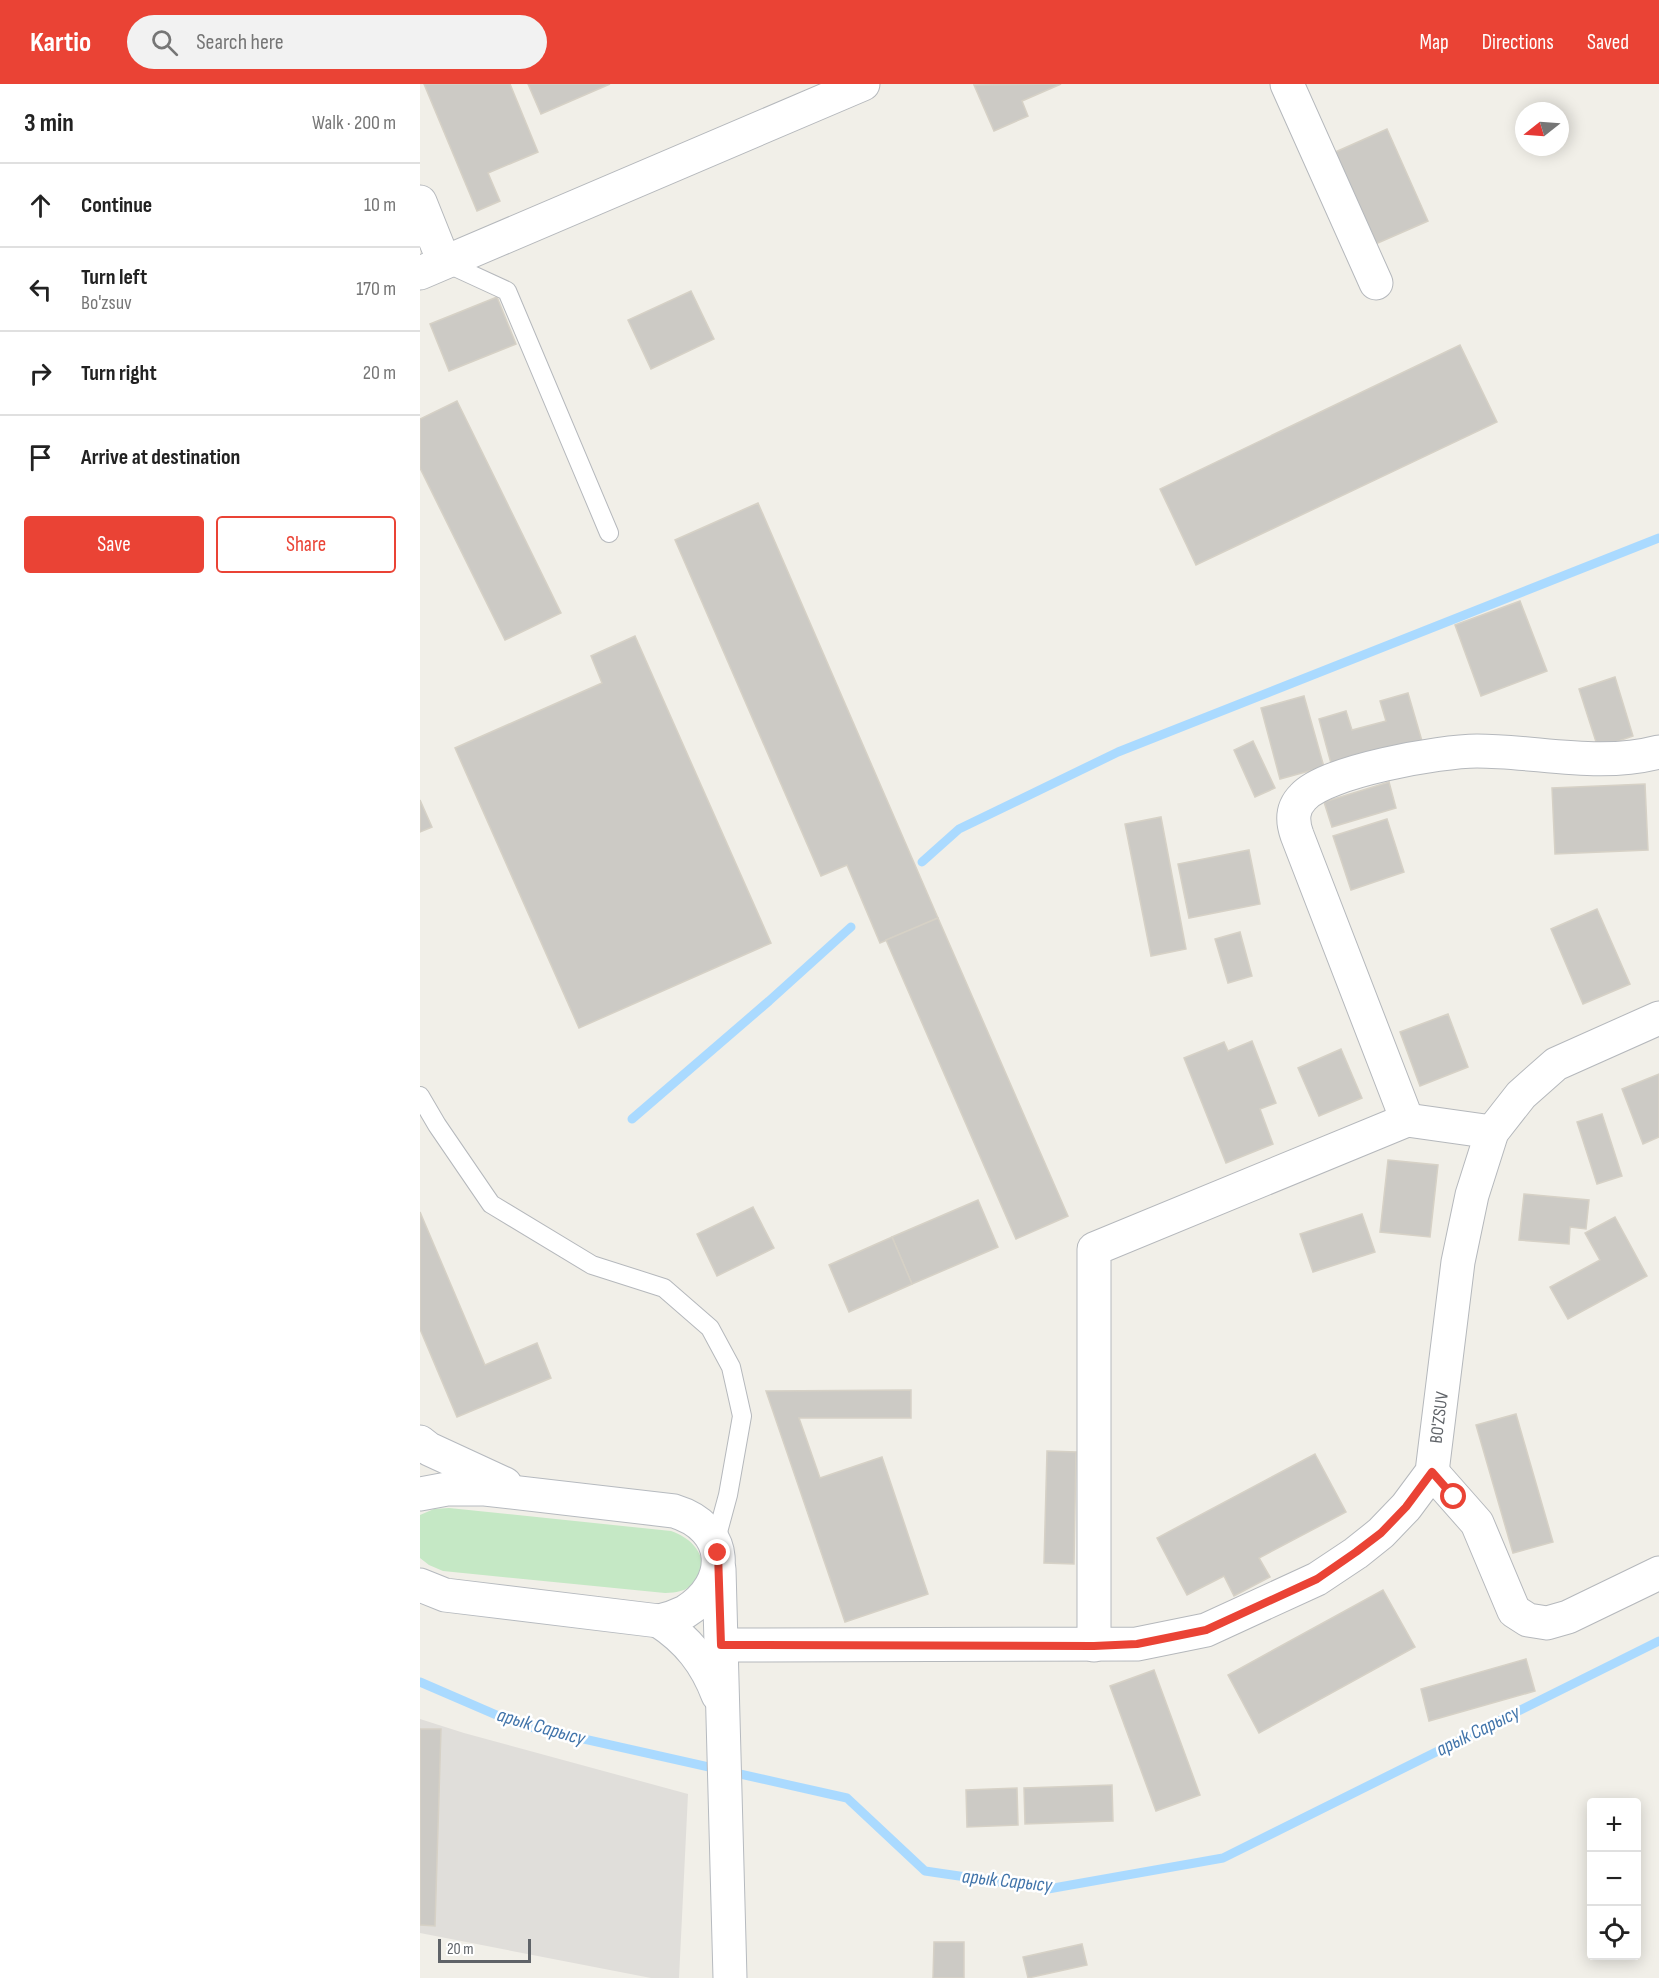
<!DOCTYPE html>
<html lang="en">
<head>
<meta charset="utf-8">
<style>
  body { margin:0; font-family:"Sofia Sans Condensed",sans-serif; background:#f2f2f2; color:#222 }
  .controls { position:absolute; right:18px; bottom:18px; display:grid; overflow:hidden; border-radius:6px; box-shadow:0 3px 15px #0003 }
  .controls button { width:54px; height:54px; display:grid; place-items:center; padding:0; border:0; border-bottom:2px solid #e0e0e0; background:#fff; color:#222; font:30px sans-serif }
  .compass { position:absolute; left:1095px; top:18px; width:54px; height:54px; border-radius:50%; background:#fff; box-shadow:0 3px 15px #0003; rotate:253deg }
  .scale { position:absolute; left:18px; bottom:15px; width:93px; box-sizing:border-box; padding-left:6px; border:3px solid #5f6368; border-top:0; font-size:16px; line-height:21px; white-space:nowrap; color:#5f6368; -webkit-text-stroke:4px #fff; paint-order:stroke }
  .stop { position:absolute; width:18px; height:18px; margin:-14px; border:4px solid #ea4335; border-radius:50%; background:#fff }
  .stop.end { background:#ea4335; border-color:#fff; box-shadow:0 2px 6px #0008 }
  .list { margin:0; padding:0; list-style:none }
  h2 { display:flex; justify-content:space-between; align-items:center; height:78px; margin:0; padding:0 24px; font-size:26px }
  h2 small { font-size:20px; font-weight:400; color:#767676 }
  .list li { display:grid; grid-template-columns:39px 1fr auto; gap:18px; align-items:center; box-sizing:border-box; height:84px; padding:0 24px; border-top:2px solid #e0e0e0 }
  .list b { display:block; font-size:22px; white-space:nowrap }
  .list p { margin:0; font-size:20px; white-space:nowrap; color:#767676 }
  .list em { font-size:20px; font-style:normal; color:#767676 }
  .actions { display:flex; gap:12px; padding:18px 24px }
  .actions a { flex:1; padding:14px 0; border:2px solid #ea4335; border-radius:6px; text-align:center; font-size:21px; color:#ea4335 }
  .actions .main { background:#ea4335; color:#fff }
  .icon { flex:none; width:33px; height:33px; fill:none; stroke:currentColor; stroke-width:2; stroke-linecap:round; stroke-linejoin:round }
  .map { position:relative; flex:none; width:1239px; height:1894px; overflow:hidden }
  header { display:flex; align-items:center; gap:36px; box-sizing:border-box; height:84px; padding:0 30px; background:#ea4335; color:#fff }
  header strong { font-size:28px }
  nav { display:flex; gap:33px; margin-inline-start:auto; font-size:21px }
  .search { width:420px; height:54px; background:#f2f2f2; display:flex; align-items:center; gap:15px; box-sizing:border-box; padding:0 21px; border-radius:33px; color:#767676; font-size:22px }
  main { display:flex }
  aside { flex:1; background:#fff }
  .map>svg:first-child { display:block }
  .industrial { fill:#e0deda }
  .green { fill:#c5e8c5 }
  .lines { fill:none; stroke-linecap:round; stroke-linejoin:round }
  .stream { stroke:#aadaff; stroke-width:9 }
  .building { fill:#cccac5; stroke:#d6d1c6; stroke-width:1.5 }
  .service-casing { stroke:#b5b8bc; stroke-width:20 }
  .minor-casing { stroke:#b5b8bc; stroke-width:35 }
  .secondary-casing { stroke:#b6babf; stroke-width:35 }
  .service { stroke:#fff; stroke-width:18 }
  .minor { stroke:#fff; stroke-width:33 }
  .secondary { stroke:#fff; stroke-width:33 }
  .route { stroke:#ea4335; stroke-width:8 }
  .labels { text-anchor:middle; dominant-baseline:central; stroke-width:5; stroke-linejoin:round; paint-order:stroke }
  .street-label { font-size:18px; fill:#5f6368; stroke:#fff }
  .water-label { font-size:20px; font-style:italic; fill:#4174aa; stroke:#fff }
</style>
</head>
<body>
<header>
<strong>Kartio</strong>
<div class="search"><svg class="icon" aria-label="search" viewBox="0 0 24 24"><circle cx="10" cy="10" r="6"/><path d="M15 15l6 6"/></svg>Search here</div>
<nav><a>Map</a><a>Directions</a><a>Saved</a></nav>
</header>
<main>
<aside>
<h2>3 min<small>Walk · 200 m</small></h2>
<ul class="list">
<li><svg class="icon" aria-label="ahead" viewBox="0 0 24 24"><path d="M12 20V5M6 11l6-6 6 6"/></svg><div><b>Continue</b></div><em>10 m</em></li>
<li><svg class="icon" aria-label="left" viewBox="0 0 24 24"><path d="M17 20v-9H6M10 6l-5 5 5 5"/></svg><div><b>Turn left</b><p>Bo'zsuv</p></div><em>170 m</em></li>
<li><svg class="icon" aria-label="right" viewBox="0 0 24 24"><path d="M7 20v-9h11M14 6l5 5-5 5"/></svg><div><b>Turn right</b></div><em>20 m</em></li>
<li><svg class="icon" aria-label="arrive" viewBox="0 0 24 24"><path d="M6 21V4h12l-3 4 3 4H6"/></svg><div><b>Arrive at destination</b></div></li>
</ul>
<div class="actions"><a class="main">Save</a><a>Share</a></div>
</aside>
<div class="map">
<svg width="1239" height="1894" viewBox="0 0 1239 1894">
  <rect width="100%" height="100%" fill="#f1efe8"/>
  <path class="industrial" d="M0,1635L44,1649L268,1710L259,1894H231L0,1849Z"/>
  <path class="green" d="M29,1424L251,1447C270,1454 280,1464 284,1484C270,1503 270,1508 245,1509L23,1487L9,1481L0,1474V1431L14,1425Z"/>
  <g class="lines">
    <g class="stream">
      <path d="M502,778L539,745L698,668L1239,454"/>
      <path d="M212,1035L349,917L431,843"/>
      <path d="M0,1598L97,1640L427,1714L505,1787L628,1805L803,1774L1239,1557"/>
    </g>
  </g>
  <g class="building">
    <path d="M4,0H90L118,68L68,89L80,117L57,127Z"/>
    <path d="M108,0H190L121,30Z"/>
    <path d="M641,0L602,17L608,32L574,47L554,1Z"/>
    <path d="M967,45L1008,137L951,162L911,70Z"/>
    <path d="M271,207L294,255L231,285L208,236Z"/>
    <path d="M77,213L96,260L29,287L10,240Z"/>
    <path d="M1040,261L1077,338L776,481L740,405Z"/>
    <path d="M37,317L141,529L85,556L0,384V335Z"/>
    <path d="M338,419L518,834L460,859L427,781L401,792L255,456Z"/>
    <path d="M1100,517L1127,587L1061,612L1035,541Z"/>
    <path d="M215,552L351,859L159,944L35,664L182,599L171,572Z"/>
    <path d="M1195,593L1213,652L1178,664L1159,605Z"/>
    <path d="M988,609L1002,657L912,683L899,635L926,627L932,646L966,637L960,617Z"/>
    <path d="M884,612L904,683L860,695L841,624Z"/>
    <path d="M833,657L855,704L835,713L814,666Z"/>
    <path d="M969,698L976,724L912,743L904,718Z"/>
    <path d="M1225,700L1228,766L1135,770L1132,704Z"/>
    <path d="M0,716L12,743L0,748Z"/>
    <path d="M741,733L766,865L731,872L705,740Z"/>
    <path d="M967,735L984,788L931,806L913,752Z"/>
    <path d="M829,766L840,820L769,834L758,780Z"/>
    <path d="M1177,825L1210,900L1163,920L1131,845Z"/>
    <path d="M518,834L648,1132L596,1155L466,856Z"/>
    <path d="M820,848L832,892L808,899L795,855Z"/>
    <path d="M1028,930L1048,983L1000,1002L980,948Z"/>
    <path d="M832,957L856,1019L840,1025L853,1060L806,1079L764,974L804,958L808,967Z"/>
    <path d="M921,965L942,1014L899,1032L878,984Z"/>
    <path d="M1239,990V1053L1223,1060L1202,1005Z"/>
    <path d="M1182,1030L1202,1092L1177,1100L1157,1038Z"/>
    <path d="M968,1076L1018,1081L1010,1153L960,1148Z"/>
    <path d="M1104,1110L1169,1116L1166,1145L1150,1143L1149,1160L1099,1156Z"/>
    <path d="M558,1116L578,1163L492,1200L472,1153Z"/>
    <path d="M333,1123L354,1164L297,1192L277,1150Z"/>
    <path d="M0,1128L65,1281L117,1259L131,1294L37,1333L0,1245Z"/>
    <path d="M942,1130L955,1168L893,1188L880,1150Z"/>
    <path d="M1195,1133L1227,1192L1148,1235L1130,1203L1180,1176L1165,1149Z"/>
    <path d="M472,1153L492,1200L429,1228L409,1181Z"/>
    <path d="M491,1306V1334H379L400,1394L462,1373L508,1510L425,1538L346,1307Z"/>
    <path d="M1096,1330L1133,1458L1093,1469L1056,1341Z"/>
    <path d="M627,1367L656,1368L654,1480L624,1479Z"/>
    <path d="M895,1370L926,1428L839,1474L850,1493L814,1512L804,1492L767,1511L737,1454Z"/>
    <path d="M963,1506L995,1563L839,1649L808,1591Z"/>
    <path d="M1106,1575L1115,1607L1009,1637L1001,1605Z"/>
    <path d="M734,1586L780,1711L736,1727L690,1602Z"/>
    <path d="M0,1645H21L15,1842L0,1841Z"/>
    <path d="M692,1701L693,1737L605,1740L604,1704Z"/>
    <path d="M597,1704L598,1741L547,1743L546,1706Z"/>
    <path d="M514,1858H544V1894H513Z"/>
    <path d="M662,1860L667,1881L608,1894L603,1873Z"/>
  </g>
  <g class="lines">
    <g class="service-casing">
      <g id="service">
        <path d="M24,178L87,207L189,449"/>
        <path d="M0,1012L17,1041L71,1120L172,1181L244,1204L290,1244L311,1283L322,1332L308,1411L295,1459"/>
      </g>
    </g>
    <g class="minor-casing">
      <g id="minor">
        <path d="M867,0L956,199"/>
        <path d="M0,118L24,178"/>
        <path d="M0,189L443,0"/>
        <path d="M987,1036L877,751C872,737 872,724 883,713C906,687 1021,667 1057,667C1117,667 1179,684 1239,668"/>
        <path d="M1012,1388L1057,1439L1094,1527L1108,1536L1127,1539L1148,1533L1239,1489"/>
        <path id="s1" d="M301,1561L717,1560L786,1546L897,1495L936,1469L961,1449L986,1423L1012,1388L1038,1178L1052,1111L1072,1048L1101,1011L1136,980L1239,934"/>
        <path d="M674,1561V1165L987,1036L1072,1048"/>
      </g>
    </g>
    <g class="secondary-casing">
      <g id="secondary">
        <path d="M0,1358L9,1365L85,1400"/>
        <path d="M0,1410L27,1405H65L254,1427C310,1444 312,1499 265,1528C257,1532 248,1535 239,1537L25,1511L0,1501"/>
        <path d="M299,1485L310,1894"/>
        <path d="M239,1537C268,1556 286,1579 298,1611"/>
      </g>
    </g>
    <use href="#service" class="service"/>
    <use href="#minor" class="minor"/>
    <use href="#secondary" class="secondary"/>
  </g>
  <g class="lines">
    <path class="route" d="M298,1469L301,1561L674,1562L717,1560L786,1546L897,1495L936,1468L961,1449L986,1423L1012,1388L1034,1413"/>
  </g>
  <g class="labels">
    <g class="street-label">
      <text stroke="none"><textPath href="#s1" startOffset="822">BO'ZSUV</textPath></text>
    </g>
    <g class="water-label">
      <text transform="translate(121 1643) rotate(16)">арык Сарысу</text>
      <text transform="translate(1058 1647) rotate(-26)">арык Сарысу</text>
      <text transform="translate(587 1797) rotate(6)">арык Сарысу</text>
    </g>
  </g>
</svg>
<div class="controls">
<button>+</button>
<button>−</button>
<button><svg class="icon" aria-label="locate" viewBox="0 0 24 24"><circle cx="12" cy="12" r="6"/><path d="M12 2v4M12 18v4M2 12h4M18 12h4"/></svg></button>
</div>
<svg class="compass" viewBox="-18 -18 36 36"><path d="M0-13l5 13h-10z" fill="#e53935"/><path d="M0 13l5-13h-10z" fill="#767676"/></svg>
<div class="scale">20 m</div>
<div class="stop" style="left:1034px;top:1413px"></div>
<div class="stop end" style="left:298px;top:1469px"></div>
</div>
</main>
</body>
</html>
